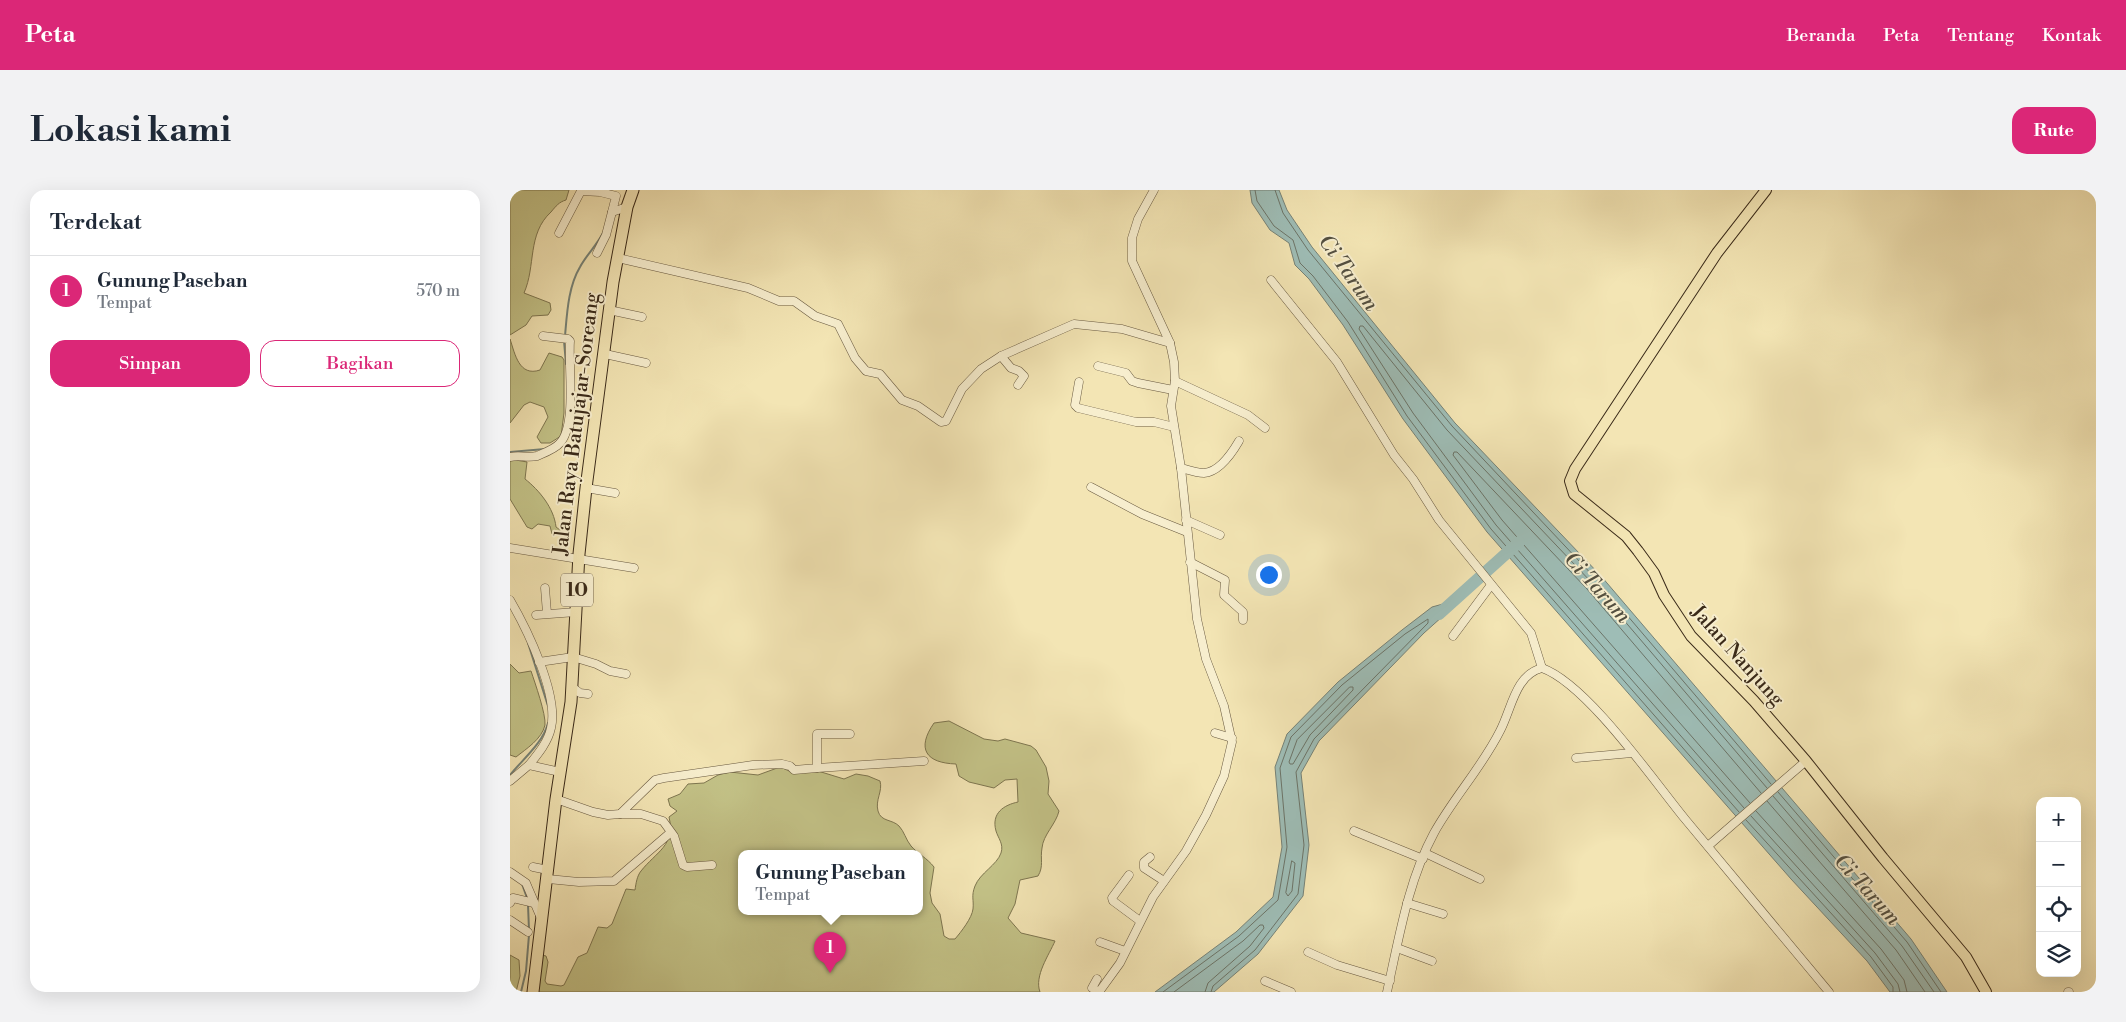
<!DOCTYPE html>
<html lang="id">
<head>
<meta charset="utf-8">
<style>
  body { margin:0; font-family:"Libre Bodoni",serif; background:#f2f2f3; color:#1f2937 }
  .controls { position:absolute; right:15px; bottom:15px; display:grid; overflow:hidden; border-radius:10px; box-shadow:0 5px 20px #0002 }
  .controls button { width:45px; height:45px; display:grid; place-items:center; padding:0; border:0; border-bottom:1px solid #e0e1e3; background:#fff; color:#1f2937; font:25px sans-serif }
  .you { position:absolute; left:758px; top:384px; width:18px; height:18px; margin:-12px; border:4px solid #fff; border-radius:50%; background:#1a73e8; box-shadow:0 0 0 8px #1a73e833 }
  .badge { display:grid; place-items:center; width:32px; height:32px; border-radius:50%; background:#db2777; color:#fff; font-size:16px; font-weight:700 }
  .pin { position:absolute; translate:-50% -41px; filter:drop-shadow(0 1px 2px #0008) }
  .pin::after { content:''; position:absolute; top:26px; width:18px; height:15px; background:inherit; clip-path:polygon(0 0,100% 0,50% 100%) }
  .popup { position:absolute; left:228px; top:660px; width:185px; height:65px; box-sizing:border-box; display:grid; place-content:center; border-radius:10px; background:#fff; filter:drop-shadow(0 1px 4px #0005); font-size:16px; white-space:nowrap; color:#747a83 }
  .popup b { font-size:19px; color:#1f2937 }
  .popup::after { content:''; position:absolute; left:50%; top:100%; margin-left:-10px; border:10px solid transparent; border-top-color:#fff }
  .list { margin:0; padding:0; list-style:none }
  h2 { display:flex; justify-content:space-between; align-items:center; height:65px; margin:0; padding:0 20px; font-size:21px }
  h2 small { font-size:16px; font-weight:400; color:#747a83 }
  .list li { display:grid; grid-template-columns:32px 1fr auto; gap:15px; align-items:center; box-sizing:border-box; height:70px; padding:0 20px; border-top:1px solid #e0e1e3 }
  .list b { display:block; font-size:19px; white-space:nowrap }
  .list p { margin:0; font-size:16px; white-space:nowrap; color:#747a83 }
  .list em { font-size:16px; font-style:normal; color:#747a83 }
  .actions { display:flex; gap:10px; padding:15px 20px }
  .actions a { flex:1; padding:11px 0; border:1px solid #db2777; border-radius:15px; text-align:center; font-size:18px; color:#db2777 }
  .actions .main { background:#db2777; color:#fff }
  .icon { flex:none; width:28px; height:28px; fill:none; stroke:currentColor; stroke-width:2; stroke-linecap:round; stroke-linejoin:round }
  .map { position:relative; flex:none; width:1586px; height:802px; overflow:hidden; border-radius:15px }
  header { display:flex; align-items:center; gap:30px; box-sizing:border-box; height:70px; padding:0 25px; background:#db2777; color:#fff }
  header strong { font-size:24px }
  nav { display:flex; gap:28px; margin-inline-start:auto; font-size:18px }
  .intro { display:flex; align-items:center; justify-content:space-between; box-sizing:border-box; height:120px; padding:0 30px }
  h1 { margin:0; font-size:35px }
  .button { padding:12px 22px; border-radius:15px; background:#db2777; color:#fff; font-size:18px; font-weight:700 }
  main { display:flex; gap:30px; padding:0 30px }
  aside { flex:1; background:#fff; border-radius:15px; box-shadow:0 5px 20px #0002 }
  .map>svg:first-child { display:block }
  .green { fill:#c3c287; stroke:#7e7650; fill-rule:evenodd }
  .water { fill:#9ebdb6; stroke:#768277 }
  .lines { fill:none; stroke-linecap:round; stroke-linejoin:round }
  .shore { stroke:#6c7468; stroke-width:1 }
  .stream { stroke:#768277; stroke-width:2 }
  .river { stroke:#9ebdb6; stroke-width:12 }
  .minor-casing { stroke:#685940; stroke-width:9 }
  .major-casing { stroke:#3a2a19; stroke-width:12 }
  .highway-casing { stroke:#3a2a19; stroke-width:13 }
  .minor { stroke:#f7eece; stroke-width:8 }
  .major { stroke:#f3e5b4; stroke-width:10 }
  .highway { stroke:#f3e5b4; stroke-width:11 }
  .labels { text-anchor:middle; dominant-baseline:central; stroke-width:4; stroke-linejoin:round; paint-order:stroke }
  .shield { fill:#f7eece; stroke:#73654f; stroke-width:1 }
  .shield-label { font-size:19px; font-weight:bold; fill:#3a2a19 }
  .street-label { font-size:20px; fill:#3a2a19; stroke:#f7eece }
  .water-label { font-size:21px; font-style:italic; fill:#534f40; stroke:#f7eece }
</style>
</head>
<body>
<header>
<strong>Peta</strong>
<nav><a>Beranda</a><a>Peta</a><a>Tentang</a><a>Kontak</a></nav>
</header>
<div class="intro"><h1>Lokasi kami</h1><a class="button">Rute</a></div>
<main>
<aside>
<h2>Terdekat<small></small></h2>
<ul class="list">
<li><span class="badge">1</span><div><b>Gunung Paseban</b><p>Tempat</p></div><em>570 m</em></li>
</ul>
<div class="actions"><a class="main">Simpan</a><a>Bagikan</a></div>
</aside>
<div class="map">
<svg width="1586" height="802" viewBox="0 0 1586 802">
  <rect width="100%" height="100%" fill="#f3e5b4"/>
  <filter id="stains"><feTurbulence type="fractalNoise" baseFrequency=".004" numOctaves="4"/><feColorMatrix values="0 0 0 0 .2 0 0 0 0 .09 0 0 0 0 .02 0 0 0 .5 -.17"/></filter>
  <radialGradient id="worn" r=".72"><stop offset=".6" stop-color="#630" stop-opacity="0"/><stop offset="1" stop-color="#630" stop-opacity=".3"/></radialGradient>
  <g class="green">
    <path d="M0,0H59L56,10C49,12 46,16 41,22C17,44 26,76 14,103L40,113L41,120L38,125L22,126L16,135L0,145Z"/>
    <path d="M0,149C5,164 9,187 30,180L39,163L52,167L54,170V223L51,246L40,253H31L27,247L38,227L34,217L20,212L14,215L0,233Z"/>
    <path d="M0,269L17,272L15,289C29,300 44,318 46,337L50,340L49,345L42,344L40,336L28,334L22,339L17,337L0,309Z"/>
    <path d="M0,474L9,483L21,481C25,493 36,524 35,535C32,549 16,559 6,567L0,565Z"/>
    <path d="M439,531L474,549L488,551L495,549L521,556L526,560L536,577L539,591L538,604L549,621C546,634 533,645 532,658C530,669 534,676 528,686L510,690L505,714L498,728L511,743L545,751C539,765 524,786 530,802H23L32,765L36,766L38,772L35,791L37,794L51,796L54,795L68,767L77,763L88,737L97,738L102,734L116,699L125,700C126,693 127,686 131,681C146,662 166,655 159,627L167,621L160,616L158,609L170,604L178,594L194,593L208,585L220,582L248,585L270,577L284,583L308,581L334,589L346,584L358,586L370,591C373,601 365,610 368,621C371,632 382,629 389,636C394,641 396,650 401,656C408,664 417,668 424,677L420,703L422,713L430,724L434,746L439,749H445C451,742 462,728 463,719C464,710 461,706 465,696C470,683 487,675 491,663C494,654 488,648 486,641C481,623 494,615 508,612L507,589L495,590L484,598L459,592L449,586L446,574C416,573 406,559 424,533ZM231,664H409V722H231Z"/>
    <path d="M0,765L9,770L10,786L6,802H0Z"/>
  </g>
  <g class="water">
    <path d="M740,0H769L777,20L802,57L945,233L1091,386L1401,749L1437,802H1380L1357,771L1281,689L977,342L893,229L833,135L799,89L785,75L779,53L760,40L742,13Z"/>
    <path d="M940,412L942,418L914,443L809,551L791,583L799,655L793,706L748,764L704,802H645L726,742L763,707L772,657L765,577L777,544L828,492L892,440L922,417Z"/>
  </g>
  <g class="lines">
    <g class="shore">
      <path d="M745,0L747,11L764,36L783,50L790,73L803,86L838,132L897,226L981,339L1229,622"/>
      <path d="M765,0L773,23L798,60L942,236L1087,390L1261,594"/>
      <path d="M840,497H843V500L800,545L783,574H780L779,572L787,550Z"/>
      <path d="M1268,602L1397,752L1431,802"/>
      <path d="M1263,606L1392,756L1424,802"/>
      <path d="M1257,611L1386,760L1415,802"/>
      <path d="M1240,613L992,330L943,265L944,262H947L1077,399L1251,603"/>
      <path d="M1234,618L986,335L903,223L849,139L850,136H853L937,240L1083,394L1257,598"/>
      <path d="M1246,621L1371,759L1394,790L1397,802"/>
      <path d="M1241,626L1365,763L1388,794L1390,802"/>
      <path d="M1236,630L1361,767L1383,797V802"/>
      <path d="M782,671L785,673L782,701L778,706L776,703Z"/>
      <path d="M653,802L729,746L768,710L777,657L770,578L781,547L832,495L895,444L918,429V433L804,549L786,582L794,655L788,704L745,760L703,796L701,802"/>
      <path d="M664,802L733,751L750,735H753L754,738L740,756L698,793L695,802"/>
    </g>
    <g class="stream">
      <path d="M55,146C57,124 58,97 70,77C77,64 88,54 94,41"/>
      <path d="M54,151L56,174"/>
      <path d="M0,262L35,259"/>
      <path d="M18,453L38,516"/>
      <path d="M0,585C13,569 33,553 38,533"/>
      <path d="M12,694L17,708"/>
      <path d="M18,715L19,740"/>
      <path d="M11,802L16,781L19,745"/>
    </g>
    <path class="river" d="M929,424L1009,352"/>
    <g class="minor-casing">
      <g id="minor">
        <path d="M49,43L71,1L90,2L106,6L102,22"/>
        <path d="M87,63L96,45L102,22L117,17"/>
        <path d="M108,68L238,98L269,111H284L305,126L328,134L345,168L356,181L370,184L392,210L408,216L431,232L436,231L452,199L471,179L491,166L564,134L612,139L660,153"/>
        <path d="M761,90L827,172L884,265L903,289L929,330L1021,443L1032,478"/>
        <path d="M99,120L132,127"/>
        <path d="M95,164L136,173"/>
        <path d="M491,166L501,178L509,181L514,186L508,195"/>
        <path d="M588,176L616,183L622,191L628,193L663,200"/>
        <path d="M665,191L738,225L755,238"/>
        <path d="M569,192L565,215L568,218L626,232H644L664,237"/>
        <path d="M0,267C9,265 18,268 27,266C34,263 45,259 50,253C67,235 58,176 60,151L58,149L33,146"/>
        <path d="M671,278C678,280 687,283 694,283C709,282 722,263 729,251"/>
        <path d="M581,297L632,324L677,342"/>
        <path d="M76,298L105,303"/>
        <path d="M676,330L710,345"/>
        <path d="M0,358L124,378"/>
        <path d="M680,372L715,390L714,405L733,422V430"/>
        <path d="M35,398L37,423"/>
        <path d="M0,410C17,439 49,505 41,538C38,552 28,564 19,575"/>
        <path d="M26,425L66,422"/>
        <path d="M943,446L981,395"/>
        <path d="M29,472L63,467L86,474L100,481L116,484"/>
        <path d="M62,497L70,503L78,504"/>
        <path d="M705,543L722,548"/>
        <path d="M1066,568L1122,563"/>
        <path d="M307,578L414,571"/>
        <path d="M0,591L19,575L50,582"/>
        <path d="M46,609L83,622L98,625L110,624L145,590L154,588L243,575L272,574L280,576L284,580L307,578V544H340"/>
        <path d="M110,624H131L153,631L164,646L173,675L177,677L202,675"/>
        <path d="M844,641L913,669"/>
        <path d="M1198,656L1296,571"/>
        <path d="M915,663L970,689"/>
        <path d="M640,667L634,672V678L654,691"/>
        <path d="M23,677L38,680"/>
        <path d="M0,682L16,693L31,728"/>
        <path d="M619,685L602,708L603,711L630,731"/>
        <path d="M38,689L69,692L104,691L160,643"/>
        <path d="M0,713L3,708L24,713"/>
        <path d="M897,713L933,724"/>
        <path d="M0,730L18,742"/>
        <path d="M590,752L615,761"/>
        <path d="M887,758L922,771"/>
        <path d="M798,762L827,775L880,791"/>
        <path d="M587,789L582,798L589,802"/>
        <path d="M755,791L781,802"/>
        <path d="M589,802L610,773L643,707L676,661L696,625L714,586L722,552L714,516L696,469L687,429L671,278L661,216L665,191L664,172L660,153L622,71V48L628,29L644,0"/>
        <path d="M877,802C889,748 898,691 924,643C944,607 972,577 990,541C1002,518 1005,485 1032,478C1077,494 1143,590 1175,629C1223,687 1271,744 1319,802"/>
        <path d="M1558,802H1559"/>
      </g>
    </g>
    <g class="major-casing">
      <path id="major" d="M1256,0L1207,63L1065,279L1060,291L1064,304L1116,346L1128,361L1144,383L1154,405L1181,446L1244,511L1296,571L1373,668L1456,767L1476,802"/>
    </g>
    <g class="highway-casing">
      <path id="highway" d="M23,802L46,609L61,512L69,364L76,298L103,92L117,17L123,0"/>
    </g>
    <use href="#minor" class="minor"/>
    <use href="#major" class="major"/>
    <use href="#highway" class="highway"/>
  </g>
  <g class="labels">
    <rect class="shield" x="51" y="383.5" width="32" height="33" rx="4"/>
    <g class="shield-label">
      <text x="67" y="400">10</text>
    </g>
    <g class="street-label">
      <text transform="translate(67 234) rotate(-83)">Jalan Raya Batujajar-Soreang</text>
      <text transform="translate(1227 466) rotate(48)">Jalan Nanjung</text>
    </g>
    <g class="water-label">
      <text transform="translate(838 83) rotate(55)">Ci Tarum</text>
      <text transform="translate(1087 398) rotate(48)">Ci Tarum</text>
      <text transform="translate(1357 700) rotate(48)">Ci Tarum</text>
    </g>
  </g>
  <rect width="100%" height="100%" filter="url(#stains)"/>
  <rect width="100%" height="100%" fill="url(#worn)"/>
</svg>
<div class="controls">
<button>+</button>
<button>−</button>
<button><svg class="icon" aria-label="locate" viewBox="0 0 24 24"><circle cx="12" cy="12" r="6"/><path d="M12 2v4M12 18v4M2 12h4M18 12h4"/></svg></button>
<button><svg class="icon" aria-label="layers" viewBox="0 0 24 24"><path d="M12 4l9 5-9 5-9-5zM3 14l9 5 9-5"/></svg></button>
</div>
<div class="you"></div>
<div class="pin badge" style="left:320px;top:783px">1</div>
<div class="popup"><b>Gunung Paseban</b>Tempat</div>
</div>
</main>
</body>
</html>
